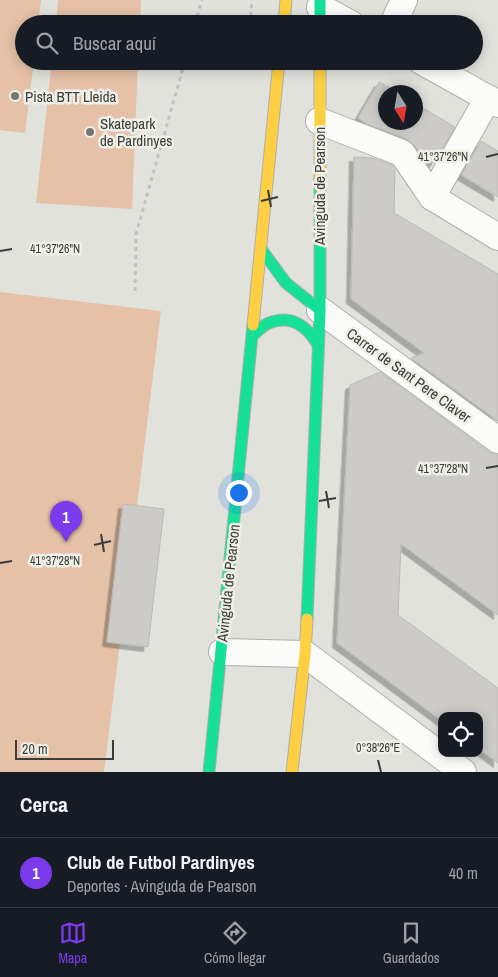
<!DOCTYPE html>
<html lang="es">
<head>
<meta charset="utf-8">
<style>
  body { margin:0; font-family:"Archivo Narrow",sans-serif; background:#242831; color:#f1f3f6 }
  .controls { position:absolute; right:15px; bottom:15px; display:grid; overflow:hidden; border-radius:10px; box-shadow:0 2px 12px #0003 }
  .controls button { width:45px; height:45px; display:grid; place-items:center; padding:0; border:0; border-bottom:1px solid #363941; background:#171b24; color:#f1f3f6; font:25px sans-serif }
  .compass { position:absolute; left:378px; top:85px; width:45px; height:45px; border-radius:50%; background:#171b24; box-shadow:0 2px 12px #0003; rotate:169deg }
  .scale { position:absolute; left:15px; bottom:12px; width:99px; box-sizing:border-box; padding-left:5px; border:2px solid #3c3c3a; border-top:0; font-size:14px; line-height:18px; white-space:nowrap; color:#3c3c3a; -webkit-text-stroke:4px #f0f0e9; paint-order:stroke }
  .you { position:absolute; left:238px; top:492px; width:18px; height:18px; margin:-12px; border:4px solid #fff; border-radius:50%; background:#1a73e8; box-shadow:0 0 0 8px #1a73e833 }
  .badge { display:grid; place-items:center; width:32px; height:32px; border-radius:50%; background:#7c3aed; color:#fff; font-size:16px; font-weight:700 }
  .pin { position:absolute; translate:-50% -41px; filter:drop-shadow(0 1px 2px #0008) }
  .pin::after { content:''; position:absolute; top:26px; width:18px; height:15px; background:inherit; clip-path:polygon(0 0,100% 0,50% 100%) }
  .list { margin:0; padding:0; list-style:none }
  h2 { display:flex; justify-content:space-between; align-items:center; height:65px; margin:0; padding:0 20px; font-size:21px }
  h2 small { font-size:16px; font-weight:400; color:#9ea1a6 }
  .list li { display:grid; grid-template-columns:32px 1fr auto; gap:15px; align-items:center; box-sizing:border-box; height:70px; padding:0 20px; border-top:1px solid #363941 }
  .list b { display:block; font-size:19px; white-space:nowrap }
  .list p { margin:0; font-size:16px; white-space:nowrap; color:#9ea1a6 }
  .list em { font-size:16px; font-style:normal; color:#9ea1a6 }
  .icon { flex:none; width:28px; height:28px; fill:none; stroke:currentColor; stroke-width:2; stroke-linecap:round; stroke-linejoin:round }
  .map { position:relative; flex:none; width:498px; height:772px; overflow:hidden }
  .search { position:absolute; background:#171b24; box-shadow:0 2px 12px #0003; left:15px; right:15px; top:15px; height:55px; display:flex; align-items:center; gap:12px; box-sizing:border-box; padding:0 18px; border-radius:28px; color:#9ea1a6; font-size:19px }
  .sheet { height:135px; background:#171b24 }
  nav { display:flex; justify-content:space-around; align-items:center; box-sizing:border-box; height:70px; border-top:1px solid #363941; background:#171b24; font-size:14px; color:#9ea1a6 }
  nav a { display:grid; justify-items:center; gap:2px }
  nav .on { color:#7c3aed }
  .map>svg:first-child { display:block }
  .green { fill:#e4c1a7 }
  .building { fill:#cccbc8; stroke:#bab9b6; filter:url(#shadow) }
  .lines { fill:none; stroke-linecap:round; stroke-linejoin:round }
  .street-casing { stroke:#aeaeaa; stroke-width:28 }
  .fast-casing { stroke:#aeaeaa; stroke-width:13 }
  .slow-casing { stroke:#aeaeaa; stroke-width:13 }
  .path { stroke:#c1c1c0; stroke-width:3; stroke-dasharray:4 4; stroke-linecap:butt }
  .street { stroke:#fbfbfa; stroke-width:26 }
  .fast { stroke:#16e098; stroke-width:11 }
  .slow { stroke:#ffcf43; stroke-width:11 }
  .ticks { fill:none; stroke:#3c3c3a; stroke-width:2 }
  .poi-dot { fill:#767673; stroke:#f0f0e9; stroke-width:2 }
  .labels { text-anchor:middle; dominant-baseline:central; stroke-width:5; stroke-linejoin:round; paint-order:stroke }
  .poi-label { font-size:15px; fill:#3c3c3a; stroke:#f0f0e9; text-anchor:start }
  .street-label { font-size:15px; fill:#3c3c3a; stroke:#f0f0e9 }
  .ticks-label { font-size:12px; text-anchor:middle; fill:#3c3c3a; stroke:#f0f0e9; stroke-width:5; stroke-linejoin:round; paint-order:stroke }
</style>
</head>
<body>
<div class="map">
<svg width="498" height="772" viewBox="0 0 498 772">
  <defs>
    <filter id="shadow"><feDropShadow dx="-4.5" dy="4.5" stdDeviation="0" flood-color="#0004"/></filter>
  </defs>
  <rect width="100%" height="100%" fill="#e2e2dd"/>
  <g class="green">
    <path d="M0,0H41L38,24H24V61H34L25,133L0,130Z"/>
    <path d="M58,0H141L140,24H56Z"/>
    <path d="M52,61H138L132,209L36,203Z"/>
    <path d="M0,292L161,311L104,772H0Z"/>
  </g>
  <g class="building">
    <path d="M379,82L397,92H386V122H416V104L455,127L434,163L422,155L414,145L407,139L367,124L358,118Z"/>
    <path d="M481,141L498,151V197L461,175Z"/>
    <path d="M354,157L373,158L392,165L395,169L394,213L498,274V421L411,358L424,353L351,299Z"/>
    <path d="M380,372L489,452L498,455V615L401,544L398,615L498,688V763L479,749V716H442V721L337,643L350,385Z"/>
    <path d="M123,504L164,509L148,647L107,642Z"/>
  </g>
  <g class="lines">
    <g class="street-casing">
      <g id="street">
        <path d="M320,7L351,24"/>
        <path d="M393,24L404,0"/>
        <path d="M421,61L498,104"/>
        <path d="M319,121L402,153L432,197L498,237"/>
        <path d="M432,197L488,98"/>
        <path d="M320,310L498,440"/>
        <path d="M222,652L305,654L463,772"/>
      </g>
    </g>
    <g class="fast-casing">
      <g id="fast">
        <path d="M320,0V24"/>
        <path d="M261,249L286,283L320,310"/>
        <path d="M253,335C258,331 263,325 269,323C291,314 307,326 318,345"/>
        <path d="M307,619L320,310V187"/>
        <path d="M209,772L253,325"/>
      </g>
    </g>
    <g class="slow-casing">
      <g id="slow">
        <path d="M284,24L286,0"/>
        <path d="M320,61V187"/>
        <path d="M253,325L279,61"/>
        <path d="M292,772L305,654L307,619"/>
      </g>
    </g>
    <g class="path">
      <path d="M195,24L202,0"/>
      <path d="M250,24L252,0"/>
      <path d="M135,291L136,234L185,61"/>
    </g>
    <use href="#street" class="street"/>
    <use href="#fast" class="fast"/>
    <use href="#slow" class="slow"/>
  </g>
  <path class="ticks" d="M486,157L498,154M268,190L271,207M261,201L278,197M0,251L12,249M486,468L498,466M326,491L329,508M319,501L336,498M101,534L104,552M94,545L111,541M0,563L12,561M378,760L381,772"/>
  <g class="poi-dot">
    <circle cx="15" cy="96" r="5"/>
    <circle cx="90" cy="132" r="5"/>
  </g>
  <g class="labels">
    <g class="poi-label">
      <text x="25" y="96">Pista BTT Lleida</text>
      <text x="100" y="123">Skatepark<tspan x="100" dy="17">de Pardinyes</tspan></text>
    </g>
    <g class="street-label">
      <text transform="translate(319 186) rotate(-90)">Avinguda de Pearson</text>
      <text transform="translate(409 375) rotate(36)">Carrer de Sant Pere Claver</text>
      <text transform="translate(228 583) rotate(-84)">Avinguda de Pearson</text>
    </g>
  </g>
  <g class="ticks-label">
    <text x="443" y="161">41°37'26"N</text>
    <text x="55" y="253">41°37'26"N</text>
    <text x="443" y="473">41°37'28"N</text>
    <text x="55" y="565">41°37'28"N</text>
    <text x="378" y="752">0°38'26"E</text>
  </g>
</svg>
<div class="controls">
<button><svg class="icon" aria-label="locate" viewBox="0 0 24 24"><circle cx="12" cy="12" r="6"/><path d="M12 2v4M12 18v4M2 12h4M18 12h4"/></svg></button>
</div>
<svg class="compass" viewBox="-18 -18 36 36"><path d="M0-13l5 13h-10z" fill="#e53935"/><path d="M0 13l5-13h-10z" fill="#9ea1a6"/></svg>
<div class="scale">20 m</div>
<div class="you"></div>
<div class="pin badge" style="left:66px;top:542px">1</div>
<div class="search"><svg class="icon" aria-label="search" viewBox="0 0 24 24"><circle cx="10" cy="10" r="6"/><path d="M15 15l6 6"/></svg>Buscar aquí</div>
</div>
<section class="sheet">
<h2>Cerca<small></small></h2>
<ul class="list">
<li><span class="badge">1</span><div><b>Club de Futbol Pardinyes</b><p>Deportes · Avinguda de Pearson</p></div><em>40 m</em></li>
</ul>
</section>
<nav>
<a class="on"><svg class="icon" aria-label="map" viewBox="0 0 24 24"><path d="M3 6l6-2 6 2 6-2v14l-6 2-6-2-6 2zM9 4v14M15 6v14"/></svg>Mapa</a>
<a><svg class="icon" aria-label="directions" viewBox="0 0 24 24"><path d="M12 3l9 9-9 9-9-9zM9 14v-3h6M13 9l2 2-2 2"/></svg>Cómo llegar</a>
<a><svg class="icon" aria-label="saved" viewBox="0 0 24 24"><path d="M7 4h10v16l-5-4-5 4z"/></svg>Guardados</a>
</nav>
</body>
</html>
